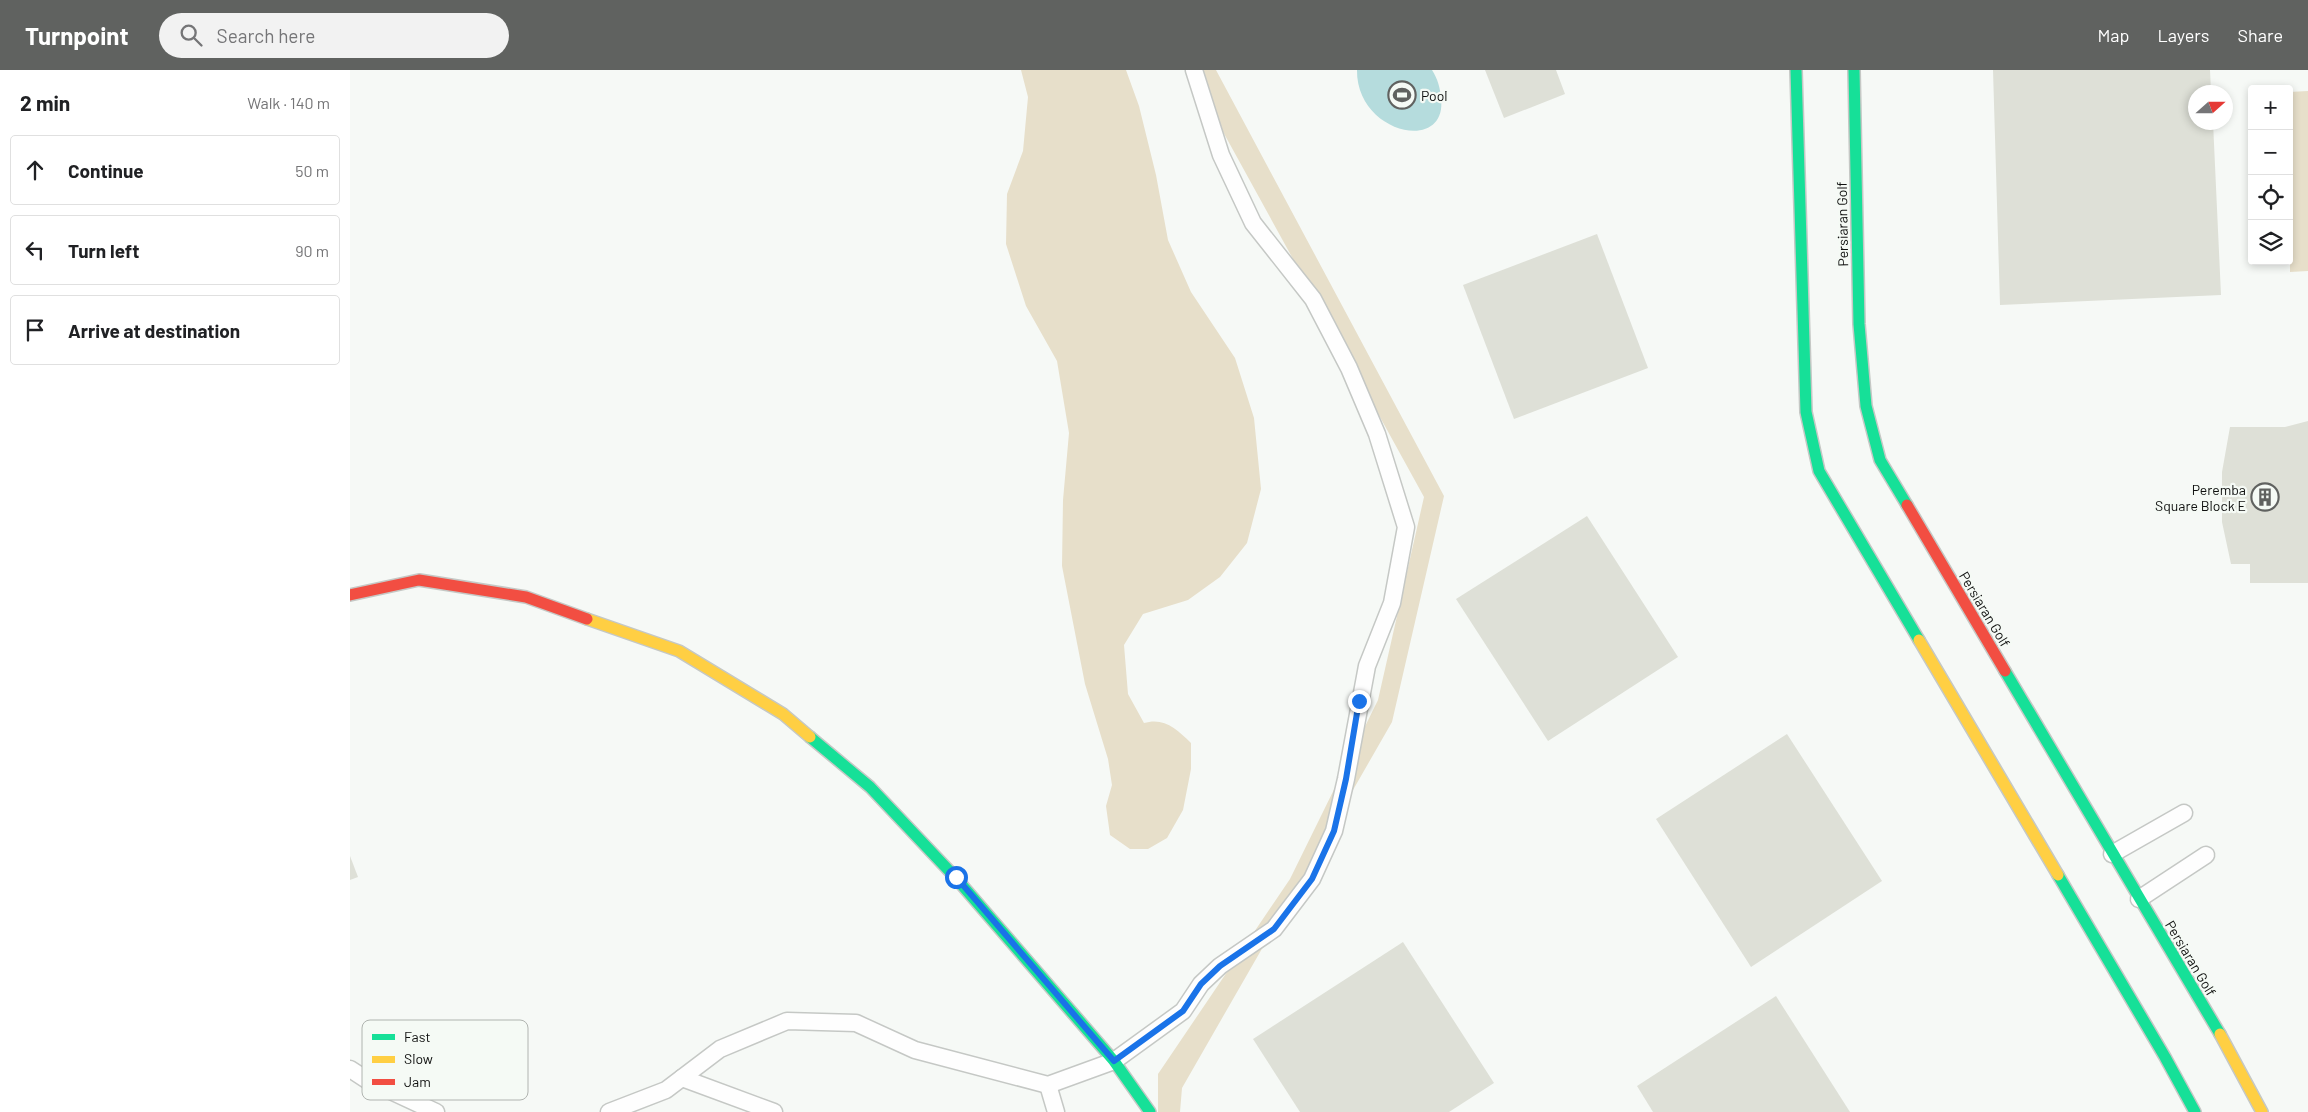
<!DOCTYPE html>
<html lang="en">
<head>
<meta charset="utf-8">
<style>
  body { margin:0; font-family:Barlow,sans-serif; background:#f2f2f2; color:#202124 }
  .controls { position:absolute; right:15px; top:15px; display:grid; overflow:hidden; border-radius:5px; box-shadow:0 2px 8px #0003 }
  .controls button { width:45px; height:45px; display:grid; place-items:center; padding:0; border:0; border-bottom:1px solid #e0e0e0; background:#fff; color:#202124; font:25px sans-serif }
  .compass { position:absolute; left:1838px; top:15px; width:45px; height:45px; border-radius:50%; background:#fff; box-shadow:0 2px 8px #0003; rotate:69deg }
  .stop { position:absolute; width:15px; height:15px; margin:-11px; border:4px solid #1a73e8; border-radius:50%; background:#fff }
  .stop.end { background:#1a73e8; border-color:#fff; box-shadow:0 1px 5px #0008 }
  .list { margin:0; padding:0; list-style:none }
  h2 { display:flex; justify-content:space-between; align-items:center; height:65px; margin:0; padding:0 20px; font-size:21px }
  h2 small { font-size:16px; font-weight:400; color:#757577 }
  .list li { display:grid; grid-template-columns:32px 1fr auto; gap:15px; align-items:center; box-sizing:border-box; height:70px; margin:0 10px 10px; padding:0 10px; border:1px solid #e0e0e0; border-radius:5px }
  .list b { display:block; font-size:19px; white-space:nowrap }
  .list em { font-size:16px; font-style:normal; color:#757577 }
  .icon { flex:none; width:28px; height:28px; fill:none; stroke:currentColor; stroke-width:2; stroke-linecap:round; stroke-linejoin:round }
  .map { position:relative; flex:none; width:1958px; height:1042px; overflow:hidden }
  header { display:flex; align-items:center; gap:30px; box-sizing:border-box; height:70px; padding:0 25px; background:#606260; color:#fff }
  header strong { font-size:24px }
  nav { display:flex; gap:28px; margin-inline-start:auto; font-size:18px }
  .search { width:350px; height:45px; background:#f2f2f2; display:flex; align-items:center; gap:12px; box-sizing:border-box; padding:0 18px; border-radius:28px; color:#757577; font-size:19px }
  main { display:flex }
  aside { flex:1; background:#fff }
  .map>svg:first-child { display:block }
  .green { fill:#e7dfca }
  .water { fill:#b5dcdd }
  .building { fill:#dee0d7 }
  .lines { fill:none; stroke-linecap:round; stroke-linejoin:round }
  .lane-casing { stroke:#c5c8c5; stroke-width:19 }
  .fast-casing { stroke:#c5c8c5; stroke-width:14 }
  .slow-casing { stroke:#c5c8c5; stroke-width:14 }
  .jam-casing { stroke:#c5c8c5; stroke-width:14 }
  .lane { stroke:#fefefe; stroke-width:16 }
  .fast { stroke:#16e098; stroke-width:11 }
  .slow { stroke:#ffcf43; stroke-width:11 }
  .jam { stroke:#f24e42; stroke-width:11 }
  .route { stroke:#1a73e8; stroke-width:6 }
  .labels { text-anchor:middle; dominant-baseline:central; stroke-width:4.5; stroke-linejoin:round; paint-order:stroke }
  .poi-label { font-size:14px; fill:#0f100f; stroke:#f5faf5; text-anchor:start }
  .street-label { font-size:14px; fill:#0f100f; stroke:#f5faf5 }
  .key { fill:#f5faf5; stroke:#b0b4b0; stroke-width:1 }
  .key-label { font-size:14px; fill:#0f100f }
</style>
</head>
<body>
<header>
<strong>Turnpoint</strong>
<div class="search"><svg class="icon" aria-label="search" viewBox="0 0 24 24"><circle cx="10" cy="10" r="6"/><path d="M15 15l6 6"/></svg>Search here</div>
<nav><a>Map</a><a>Layers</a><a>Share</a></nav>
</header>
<main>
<aside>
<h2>2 min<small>Walk · 140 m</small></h2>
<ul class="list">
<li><svg class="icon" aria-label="ahead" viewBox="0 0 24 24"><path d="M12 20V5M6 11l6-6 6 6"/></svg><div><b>Continue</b></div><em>50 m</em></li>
<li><svg class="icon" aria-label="left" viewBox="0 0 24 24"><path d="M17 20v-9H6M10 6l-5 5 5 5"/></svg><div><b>Turn left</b></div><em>90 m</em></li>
<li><svg class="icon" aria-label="arrive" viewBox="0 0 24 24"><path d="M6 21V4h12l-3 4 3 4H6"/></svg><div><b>Arrive at destination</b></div></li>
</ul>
</aside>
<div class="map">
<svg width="1958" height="1042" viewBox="0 0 1958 1042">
  <rect width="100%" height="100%" fill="#f6f9f6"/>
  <g class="green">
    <path d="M671,0H776L789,36L806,105L818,170L841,222L885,288L904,348L911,419L897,473L870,507L838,530L793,544L774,575L778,624L794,653C814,647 827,659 841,673V699L833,740L817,768L798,779H780L760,765L756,736L762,715L758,689L735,614L712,496L713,430L719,363L707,291L676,236L656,174L657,124L673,81L678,27Z"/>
    <path d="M839,0H866L1094,426L1042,652L832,1018L830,1042H808V1004L940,809L1028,630L1074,427Z"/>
    <path d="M1958,21V201L1940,202L1939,22Z"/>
  </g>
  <path class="water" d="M1007,0H1082C1088,10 1090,17 1091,28C1098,84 1006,64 1007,0Z"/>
  <g class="building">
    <path d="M1135,0H1206L1215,24L1154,48Z"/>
    <path d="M1643,0H1860L1861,22H1846V52H1863L1871,225L1650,235Z"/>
    <path d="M1247,164L1298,298L1164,349L1113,215Z"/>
    <path d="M1958,351V513H1900V494H1881L1872,452V402L1880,357H1935Z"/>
    <path d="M1237,446L1328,587L1198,671L1106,529Z"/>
    <path d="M1437,664L1532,811L1401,897L1306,749Z"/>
    <path d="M0,786L8,807L0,810Z"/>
    <path d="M1053,872L1144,1013L1099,1042H950L903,969Z"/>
    <path d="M1426,926L1500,1042H1303L1287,1016Z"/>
  </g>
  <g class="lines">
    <g class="lane-casing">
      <g id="lane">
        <path d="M1762,784L1834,743"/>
        <path d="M1789,829L1856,785"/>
        <path d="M0,999L17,1010L86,1042"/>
        <path d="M332,1008L424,1042"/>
        <path d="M698,1015L706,1042"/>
        <path d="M259,1042L316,1020L370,979L437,951L506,953L565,980L698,1015L764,991L833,941L851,914L870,896L924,859L962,809L984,761L996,709L1017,596L1042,533L1056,457L1027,364L999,298L963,229L903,153L871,85L844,0"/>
      </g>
    </g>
    <g class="fast-casing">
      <g id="fast">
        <path d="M1446,0L1456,342L1469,401L1569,570"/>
        <path d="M1504,0L1509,254L1516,336L1530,390L1557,435"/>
        <path d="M1655,601L1870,964"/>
        <path d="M460,667L520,717L605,807L764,991L800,1042"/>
        <path d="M1708,805L1815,987L1845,1042"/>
      </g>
    </g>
    <g class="slow-casing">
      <g id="slow">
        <path d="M237,549L329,581L433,644L460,667"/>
        <path d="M1569,570L1708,805"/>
        <path d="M1870,964L1912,1042"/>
      </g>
    </g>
    <g class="jam-casing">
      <g id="jam">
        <path d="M1557,435L1655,601"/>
        <path d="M0,525L69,510L176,527L237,549"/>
      </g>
    </g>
    <use href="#lane" class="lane"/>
    <use href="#fast" class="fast"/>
    <use href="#slow" class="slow"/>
    <use href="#jam" class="jam"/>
  </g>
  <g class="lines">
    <path class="route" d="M606,807L764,991L833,941L851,914L870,896L924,859L962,809L984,761L996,709L1009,631"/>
  </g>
  <defs>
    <g id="stadium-ring" transform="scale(1.4375)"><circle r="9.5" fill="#f5faf5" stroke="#606260" stroke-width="1.5"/><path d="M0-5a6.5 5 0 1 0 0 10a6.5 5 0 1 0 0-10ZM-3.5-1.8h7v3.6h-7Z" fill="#606260"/></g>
    <g id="building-ring" transform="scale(1.4375)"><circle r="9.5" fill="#f5faf5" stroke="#606260" stroke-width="1.5"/><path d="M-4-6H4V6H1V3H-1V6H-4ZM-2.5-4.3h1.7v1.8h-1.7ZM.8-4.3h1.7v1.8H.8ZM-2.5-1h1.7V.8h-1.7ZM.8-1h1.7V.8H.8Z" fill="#606260"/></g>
  </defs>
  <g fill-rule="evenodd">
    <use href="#stadium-ring" x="1052" y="25"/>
    <use href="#building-ring" x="1915" y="427"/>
  </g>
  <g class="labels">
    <g class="poi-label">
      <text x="1071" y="25">Pool</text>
      <text x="1896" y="419" text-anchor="end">Peremba<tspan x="1896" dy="16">Square Block E</tspan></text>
    </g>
    <g class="street-label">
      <text transform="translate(1492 154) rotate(-91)">Persiaran Golf</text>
      <text transform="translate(1635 539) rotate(59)">Persiaran Golf</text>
      <text transform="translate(1841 888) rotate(59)">Persiaran Golf</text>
    </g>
  </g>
  <rect x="12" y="950" width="166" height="80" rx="8" class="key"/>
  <rect x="22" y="964" width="23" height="6" fill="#16e098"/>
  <rect x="22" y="986" width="23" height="7" fill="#ffcf43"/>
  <rect x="22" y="1009" width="23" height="6" fill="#f24e42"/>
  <g class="key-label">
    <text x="54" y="972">Fast</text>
    <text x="54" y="994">Slow</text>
    <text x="54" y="1017">Jam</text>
  </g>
</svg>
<div class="controls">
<button>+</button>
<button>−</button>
<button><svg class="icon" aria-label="locate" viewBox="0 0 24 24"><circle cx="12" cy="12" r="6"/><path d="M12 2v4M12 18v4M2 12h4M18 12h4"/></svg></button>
<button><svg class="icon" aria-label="layers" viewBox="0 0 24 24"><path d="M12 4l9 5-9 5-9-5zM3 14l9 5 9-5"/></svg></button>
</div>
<svg class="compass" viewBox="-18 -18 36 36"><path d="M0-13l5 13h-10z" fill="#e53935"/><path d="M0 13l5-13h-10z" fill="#757577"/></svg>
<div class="stop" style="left:606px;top:807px"></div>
<div class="stop end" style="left:1009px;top:631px"></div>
</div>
</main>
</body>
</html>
